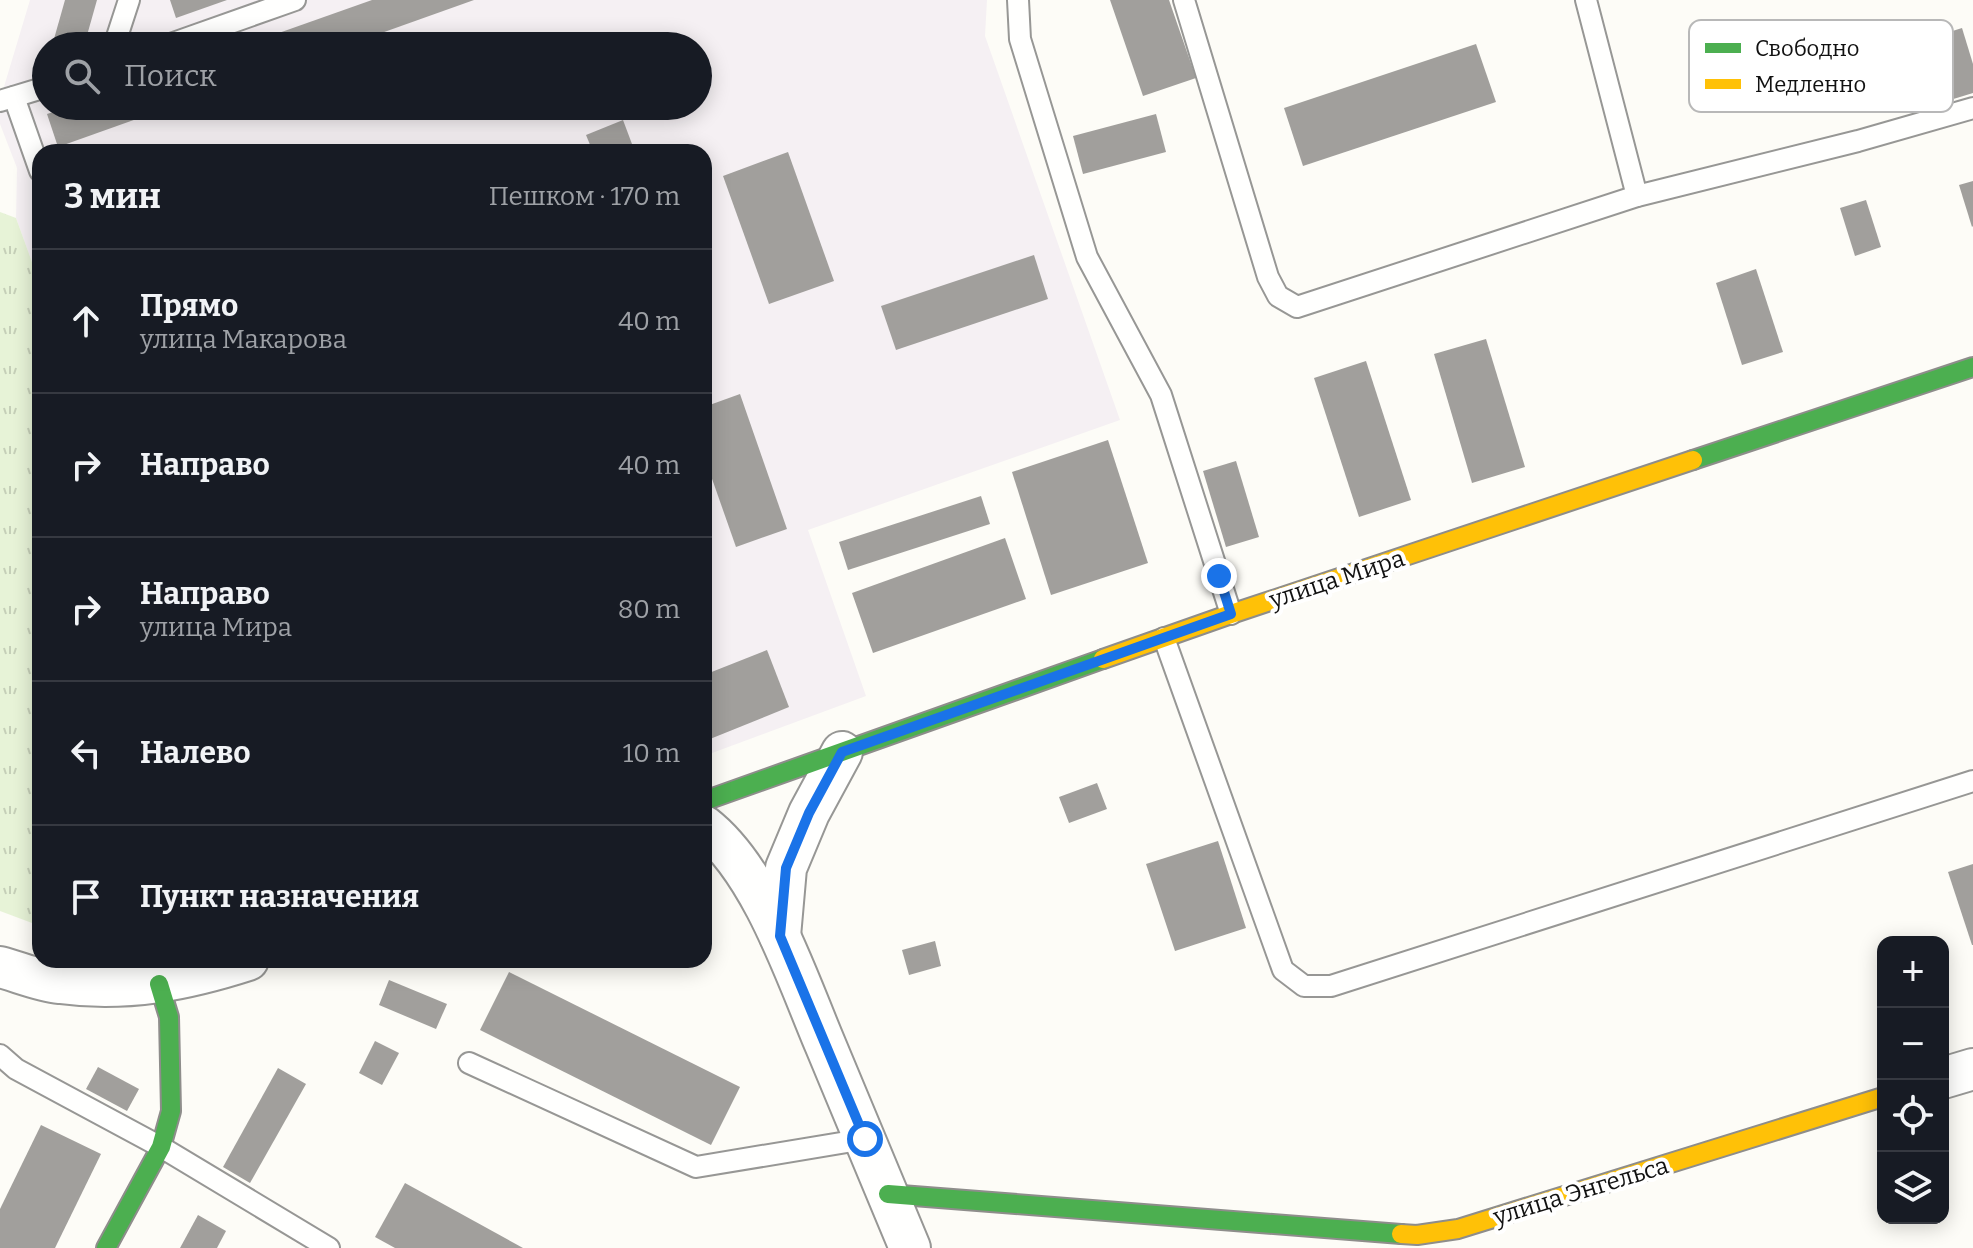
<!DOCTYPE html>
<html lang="ru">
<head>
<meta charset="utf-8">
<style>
  body { margin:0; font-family:Bitter,serif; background:#20242c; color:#f1f3f6 }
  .controls { position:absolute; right:24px; bottom:24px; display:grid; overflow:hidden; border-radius:16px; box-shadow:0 4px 20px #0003 }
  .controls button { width:72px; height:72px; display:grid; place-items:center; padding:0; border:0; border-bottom:2px solid #363941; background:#171b24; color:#f1f3f6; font:40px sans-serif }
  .stop { position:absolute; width:24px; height:24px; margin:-18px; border:6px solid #1a73e8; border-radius:50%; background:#fff }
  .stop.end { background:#1a73e8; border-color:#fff; box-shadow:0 2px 8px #0008 }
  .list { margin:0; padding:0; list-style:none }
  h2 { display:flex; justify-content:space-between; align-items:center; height:104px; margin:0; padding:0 32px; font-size:34px }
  h2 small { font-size:26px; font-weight:400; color:#9ea1a6 }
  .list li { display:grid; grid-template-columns:52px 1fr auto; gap:24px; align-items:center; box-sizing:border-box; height:144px; padding:0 32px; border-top:2px solid #363941 }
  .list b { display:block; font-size:30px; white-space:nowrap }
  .list p { margin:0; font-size:26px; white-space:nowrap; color:#9ea1a6 }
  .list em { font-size:26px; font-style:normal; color:#9ea1a6 }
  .icon { flex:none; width:44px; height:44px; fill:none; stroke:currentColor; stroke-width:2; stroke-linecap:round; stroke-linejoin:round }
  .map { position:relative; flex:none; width:1973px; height:1248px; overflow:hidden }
  .search { position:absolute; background:#171b24; box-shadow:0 4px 20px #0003; left:32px; top:32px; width:680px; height:88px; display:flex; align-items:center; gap:20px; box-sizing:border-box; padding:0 28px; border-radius:44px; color:#9ea1a6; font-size:30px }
  .panel { position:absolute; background:#171b24; box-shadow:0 4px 20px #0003; left:32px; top:144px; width:680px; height:824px; border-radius:24px }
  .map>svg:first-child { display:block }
  .industrial { fill:#f5f0f3; fill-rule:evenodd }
  .grass { fill:url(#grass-tufts) }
  .building { fill:#a19f9c }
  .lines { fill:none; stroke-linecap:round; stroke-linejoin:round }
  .lane-casing { stroke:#979795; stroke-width:24 }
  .street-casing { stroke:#979795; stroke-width:44 }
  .fast-casing { stroke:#8e8d8b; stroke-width:22 }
  .slow-casing { stroke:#8e8d8b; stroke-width:22 }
  .lane { stroke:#fffffe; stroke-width:20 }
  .street { stroke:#fffffe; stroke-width:40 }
  .fast { stroke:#4caf50; stroke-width:18 }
  .slow { stroke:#ffc107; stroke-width:18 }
  .route { stroke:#1a73e8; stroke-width:10 }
  .labels { text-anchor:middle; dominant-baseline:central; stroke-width:8; stroke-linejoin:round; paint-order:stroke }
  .street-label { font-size:24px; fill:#111; stroke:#fff }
  .key { fill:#fff; stroke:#b8b8b8; stroke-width:2 }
  .key-label { font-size:22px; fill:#111 }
</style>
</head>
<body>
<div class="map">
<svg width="1973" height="1248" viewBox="0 0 1973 1248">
  <defs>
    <pattern id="grass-tufts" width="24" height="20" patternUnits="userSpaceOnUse" patternTransform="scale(2)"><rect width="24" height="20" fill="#e7f3d7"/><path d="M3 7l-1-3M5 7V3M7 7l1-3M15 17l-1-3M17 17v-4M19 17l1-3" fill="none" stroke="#c5cfb8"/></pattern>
  </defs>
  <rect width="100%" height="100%" fill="#fdfcf7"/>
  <path class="industrial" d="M30,0H987L985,36L1120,420L808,530L866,696L704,756V152H40V284L16,218L17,168L0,124V100ZM46,46H698V106H46Z"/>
  <path class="grass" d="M0,212L16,218L40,284V926L0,911Z"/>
  <g class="building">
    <path d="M65,0H97L84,46H52Z"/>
    <path d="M170,0H227L176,18Z"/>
    <path d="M372,0H474L345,46H242Z"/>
    <path d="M1110,0H1169L1196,78L1143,96Z"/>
    <path d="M1962,28L1973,64V93L1924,108L1905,46Z"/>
    <path d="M1476,44L1496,102L1303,166L1284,108Z"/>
    <path d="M71,106H173L58,147L47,114Z"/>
    <path d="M1156,114L1166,152L1083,174L1073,136Z"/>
    <path d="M623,120L635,152H593L586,135Z"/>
    <path d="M788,152L834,281L769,304L723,176Z"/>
    <path d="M1973,181V226L1972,227L1959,185Z"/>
    <path d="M1866,200L1881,247L1855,256L1840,208Z"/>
    <path d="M1034,255L1048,299L896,350L881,306Z"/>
    <path d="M1756,269L1783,352L1742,365L1716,283Z"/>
    <path d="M1486,339L1525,467L1472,483L1434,354Z"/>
    <path d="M1366,361L1411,500L1359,517L1314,378Z"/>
    <path d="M740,394L787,529L736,547L704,456V407Z"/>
    <path d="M1108,440L1148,563L1051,595L1012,472Z"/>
    <path d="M1236,461L1259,537L1226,547L1203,471Z"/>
    <path d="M981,496L990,524L848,570L839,542Z"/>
    <path d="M1005,538L1026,599L873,653L852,593Z"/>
    <path d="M767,650L789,707L710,739L704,725V675Z"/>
    <path d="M1097,783L1107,809L1069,823L1059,797Z"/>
    <path d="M1218,841L1246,928L1175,951L1146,864Z"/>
    <path d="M1973,864V945H1972L1948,872Z"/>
    <path d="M935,941L941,966L909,975L902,950Z"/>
    <path d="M509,972L740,1087L711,1145L480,1030Z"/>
    <path d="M389,980L447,1004L436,1029L379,1005Z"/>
    <path d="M375,1041L399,1053L382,1085L359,1073Z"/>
    <path d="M98,1067L139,1089L127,1111L86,1089Z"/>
    <path d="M278,1068L306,1084L250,1183L223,1167Z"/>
    <path d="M41,1125L101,1154L55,1248H0V1209Z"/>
    <path d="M405,1183L523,1248H395L375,1237Z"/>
    <path d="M198,1215L226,1231L217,1248H180Z"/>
  </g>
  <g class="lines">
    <g class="lane-casing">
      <g id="lane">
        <path d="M1018,0L1020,39L1087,257L1161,395L1231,614"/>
        <path d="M1184,0L1268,277L1278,296L1297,307L1637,196L1858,141L1973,108"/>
        <path d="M1586,0L1637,196"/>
        <path d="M114,46L129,0"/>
        <path d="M165,46L295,0"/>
        <path d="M14,97L40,171"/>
        <path d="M0,101L46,87"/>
        <path d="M1164,638L1283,970L1304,986H1331L1973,781"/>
        <path d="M0,1055L16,1069L161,1147L329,1248"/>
        <path d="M469,1063L696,1167L865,1139"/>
      </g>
    </g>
    <g class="street-casing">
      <g id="street">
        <path d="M704,826C762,871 797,978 825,1044C853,1112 882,1180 910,1248"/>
        <path d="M780,936L786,868L809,813L842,752"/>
        <path d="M0,967C19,972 40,981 60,983C126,992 186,980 248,960"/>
        <path d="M1943,1078L1973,1069"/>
      </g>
    </g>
    <g class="fast-casing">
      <g id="fast">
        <path d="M1693,460L1973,367"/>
        <path d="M704,801L1103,659"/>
        <path d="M888,1194L1401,1234"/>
        <path d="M106,1248L161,1147L171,1111L169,1017L159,984"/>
      </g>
    </g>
    <g class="slow-casing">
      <g id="slow">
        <path d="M1103,659L1231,614L1693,460"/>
        <path d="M1401,1234L1417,1235L1458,1229L1883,1097"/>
      </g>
    </g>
    <use href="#lane" class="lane"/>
    <use href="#street" class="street"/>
    <use href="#fast" class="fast"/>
    <use href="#slow" class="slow"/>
  </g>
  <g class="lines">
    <path class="route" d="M865,1139L780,936L786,868L809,813L842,752L1231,614L1219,576"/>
  </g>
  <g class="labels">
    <g class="street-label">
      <text transform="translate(1337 579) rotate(-18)">улица Мира</text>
      <text transform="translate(1581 1191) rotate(-17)">улица Энгельса</text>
    </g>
  </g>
  <rect x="1689" y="20" width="264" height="92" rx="12" class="key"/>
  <rect x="1705" y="43" width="36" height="10" fill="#4caf50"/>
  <rect x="1705" y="79" width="36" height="10" fill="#ffc107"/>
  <g class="key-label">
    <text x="1755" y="56">Свободно</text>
    <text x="1755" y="92">Медленно</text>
  </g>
</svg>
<div class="controls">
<button>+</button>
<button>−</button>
<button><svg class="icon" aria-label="locate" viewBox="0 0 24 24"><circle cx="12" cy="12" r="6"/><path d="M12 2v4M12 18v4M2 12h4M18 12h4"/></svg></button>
<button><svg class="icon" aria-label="layers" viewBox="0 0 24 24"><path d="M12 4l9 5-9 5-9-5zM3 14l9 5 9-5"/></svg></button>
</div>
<div class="stop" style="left:865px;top:1139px"></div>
<div class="stop end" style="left:1219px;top:576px"></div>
<div class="search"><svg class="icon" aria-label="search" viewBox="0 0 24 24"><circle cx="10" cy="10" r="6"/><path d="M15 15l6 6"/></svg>Поиск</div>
<section class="panel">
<h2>3 мин<small>Пешком · 170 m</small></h2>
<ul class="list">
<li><svg class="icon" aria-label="ahead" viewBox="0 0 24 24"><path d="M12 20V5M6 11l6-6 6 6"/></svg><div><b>Прямо</b><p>улица Макарова</p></div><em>40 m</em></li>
<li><svg class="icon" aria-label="right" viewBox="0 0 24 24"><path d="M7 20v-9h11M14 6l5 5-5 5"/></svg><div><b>Направо</b></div><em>40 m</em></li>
<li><svg class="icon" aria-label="right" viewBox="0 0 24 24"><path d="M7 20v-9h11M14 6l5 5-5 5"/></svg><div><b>Направо</b><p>улица Мира</p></div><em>80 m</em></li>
<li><svg class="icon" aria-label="left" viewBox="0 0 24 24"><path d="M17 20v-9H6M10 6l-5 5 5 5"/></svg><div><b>Налево</b></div><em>10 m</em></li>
<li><svg class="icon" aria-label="arrive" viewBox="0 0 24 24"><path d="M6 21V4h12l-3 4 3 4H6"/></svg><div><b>Пункт назначения</b></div></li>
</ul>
</section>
</div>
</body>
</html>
